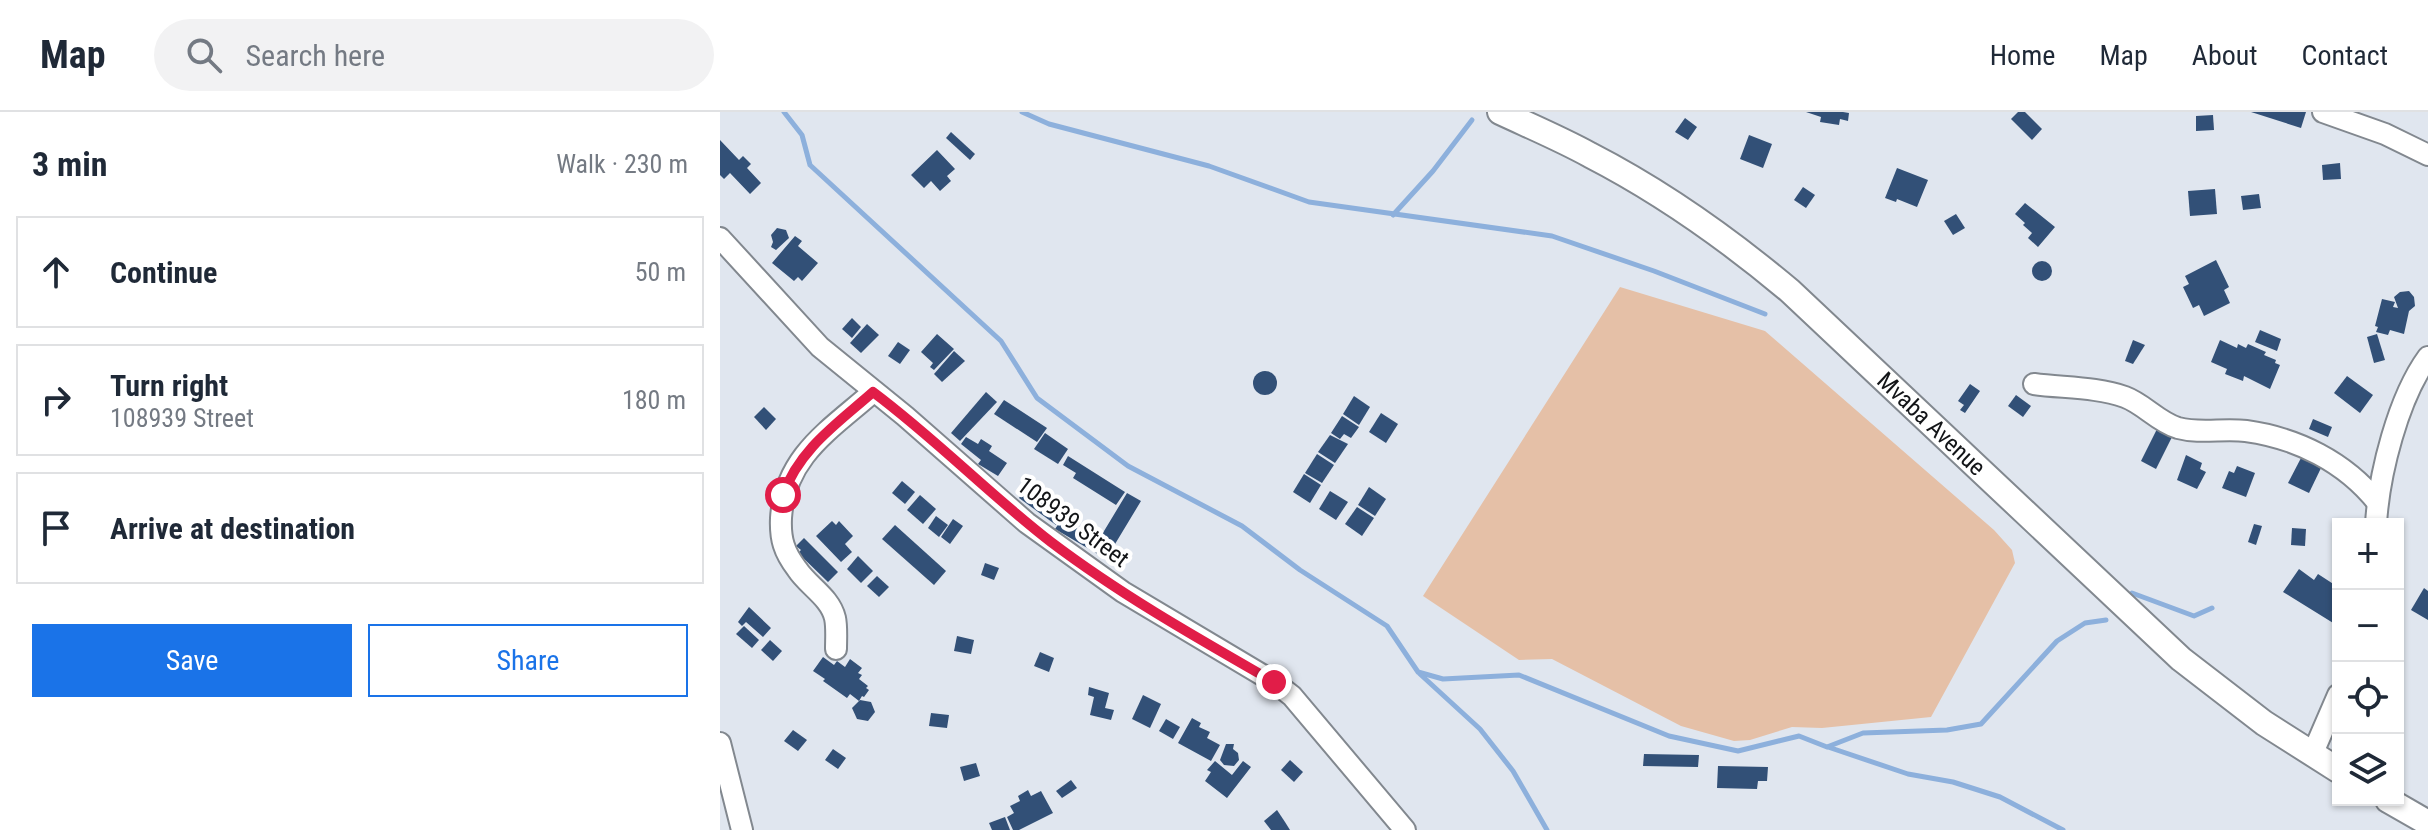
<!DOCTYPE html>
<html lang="en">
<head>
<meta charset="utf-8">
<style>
  body { margin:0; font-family:"Roboto Condensed",sans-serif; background:#f2f2f3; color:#1f2937 }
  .controls { position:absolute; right:24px; bottom:24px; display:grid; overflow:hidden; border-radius:0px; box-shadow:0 2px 6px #0004 }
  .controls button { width:72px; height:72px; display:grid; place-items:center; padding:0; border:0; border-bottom:2px solid #e0e1e3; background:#fff; color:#1f2937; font:40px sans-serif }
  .stop { position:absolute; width:24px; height:24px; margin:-18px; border:6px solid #e11d48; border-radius:50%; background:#fff }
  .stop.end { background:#e11d48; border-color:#fff; box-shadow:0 2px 8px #0008 }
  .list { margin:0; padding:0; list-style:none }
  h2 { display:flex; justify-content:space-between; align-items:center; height:104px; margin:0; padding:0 32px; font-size:34px }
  h2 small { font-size:26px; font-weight:400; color:#747a83 }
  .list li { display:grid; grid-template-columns:52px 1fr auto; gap:24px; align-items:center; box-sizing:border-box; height:112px; margin:0 16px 16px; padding:0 16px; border:2px solid #e0e1e3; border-radius:0px }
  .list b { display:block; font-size:30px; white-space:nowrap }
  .list p { margin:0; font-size:26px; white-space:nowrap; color:#747a83 }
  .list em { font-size:26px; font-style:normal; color:#747a83 }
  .actions { display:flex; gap:16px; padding:24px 32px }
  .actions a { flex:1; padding:18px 0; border:2px solid #1a73e8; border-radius:0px; text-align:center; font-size:28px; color:#1a73e8 }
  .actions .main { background:#1a73e8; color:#fff }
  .icon { flex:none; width:44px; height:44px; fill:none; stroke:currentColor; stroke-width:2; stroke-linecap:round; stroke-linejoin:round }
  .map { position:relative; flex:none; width:1708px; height:718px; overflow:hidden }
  header { display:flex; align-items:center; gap:48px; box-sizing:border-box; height:112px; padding:0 40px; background:#fff; border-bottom:2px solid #e0e1e3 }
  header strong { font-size:38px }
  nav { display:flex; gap:44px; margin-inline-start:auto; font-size:28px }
  .search { width:560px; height:72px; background:#f2f2f3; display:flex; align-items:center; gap:20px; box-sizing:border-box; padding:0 28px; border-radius:44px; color:#747a83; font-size:30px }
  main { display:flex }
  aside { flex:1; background:#fff }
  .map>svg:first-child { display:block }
  .green { fill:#e5c0a7 }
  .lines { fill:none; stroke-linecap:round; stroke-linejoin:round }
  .stream { stroke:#8db0dc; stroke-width:5 }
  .building { fill:#325077 }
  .minor-casing { stroke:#82888f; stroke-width:24 }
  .tertiary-casing { stroke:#82888f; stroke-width:28 }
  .minor { stroke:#fff; stroke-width:20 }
  .tertiary { stroke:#fff; stroke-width:24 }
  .route { stroke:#e11d48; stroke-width:10 }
  .labels { text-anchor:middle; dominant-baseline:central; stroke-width:8; stroke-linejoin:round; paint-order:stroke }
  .street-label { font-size:24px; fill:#121417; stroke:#fff }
</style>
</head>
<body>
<header>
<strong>Map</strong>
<div class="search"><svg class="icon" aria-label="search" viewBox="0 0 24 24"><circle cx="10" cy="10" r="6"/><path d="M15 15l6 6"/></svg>Search here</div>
<nav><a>Home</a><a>Map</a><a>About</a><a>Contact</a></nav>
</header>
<main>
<aside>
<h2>3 min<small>Walk · 230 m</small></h2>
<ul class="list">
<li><svg class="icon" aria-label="ahead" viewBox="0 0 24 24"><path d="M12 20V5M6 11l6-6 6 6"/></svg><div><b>Continue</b></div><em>50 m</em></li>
<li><svg class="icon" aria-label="right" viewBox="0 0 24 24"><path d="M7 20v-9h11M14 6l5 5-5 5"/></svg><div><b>Turn right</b><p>108939 Street</p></div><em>180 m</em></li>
<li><svg class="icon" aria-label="arrive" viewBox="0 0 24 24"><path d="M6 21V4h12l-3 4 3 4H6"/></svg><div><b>Arrive at destination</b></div></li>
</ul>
<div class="actions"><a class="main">Save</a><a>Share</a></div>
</aside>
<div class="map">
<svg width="1708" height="718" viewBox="0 0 1708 718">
  <rect width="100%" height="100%" fill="#e0e6ef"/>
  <path class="green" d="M900,175L1045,219L1274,418L1292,438L1295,451L1211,605L1102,616L1072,615L1030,628L1014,629L961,614L832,547L799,548L703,484Z"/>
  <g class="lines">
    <g class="stream">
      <path d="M64,0L82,23L90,53L281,229L317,286L408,354L522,414L580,458L667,514L698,560L723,567L799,563L949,624L1018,639L1079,624L1107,635L1143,621L1227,618L1261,612L1337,529L1365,511L1386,508"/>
      <path d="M302,0L329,12L489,54L589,90L832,124L934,159L1045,202"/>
      <path d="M673,103L713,59L752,8"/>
      <path d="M1412,481L1474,504L1492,496"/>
      <path d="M700,562L760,617L793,659L827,718"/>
      <path d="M1108,635L1188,662L1233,670L1280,685L1343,718"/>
    </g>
  </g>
  <g class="building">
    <path d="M1086,0H1123L1129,1L1128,9L1120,7L1119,13L1100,10L1101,5Z"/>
    <path d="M1298,0H1305L1322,17L1312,28L1291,7Z"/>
    <path d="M1531,0H1586L1581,16Z"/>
    <path d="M1493,3L1494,18L1476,19V4Z"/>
    <path d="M965,6L977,15L968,28L955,20Z"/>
    <path d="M231,20L255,42L250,48L226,26Z"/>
    <path d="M1029,23L1052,32L1043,56L1020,47Z"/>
    <path d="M0,28L19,48L23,44L31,52L27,56L41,71L30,82L10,61L4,67L0,63Z"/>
    <path d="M217,38L235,57L227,64L231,69L220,79L211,69L204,76L191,63Z"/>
    <path d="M1620,51L1621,67L1603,68L1602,53Z"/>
    <path d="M1177,56L1208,68L1197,95L1177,87L1176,90L1165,86Z"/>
    <path d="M1083,75L1095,83L1086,96L1074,88Z"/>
    <path d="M1495,77L1497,102L1470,104L1468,79Z"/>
    <path d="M1539,82L1541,96L1523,98L1521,84Z"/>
    <path d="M1305,91L1335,115L1318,135L1308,126L1312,121L1303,113L1305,111L1295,102Z"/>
    <path d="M1236,102L1245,116L1233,123L1224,109Z"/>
    <path d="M57,116L66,118L69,126L56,138L51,135L53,130L51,123Z"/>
    <path d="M75,124L82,129L78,134L98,151L82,169L78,165L74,169L52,151Z"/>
    <path d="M1496,148L1509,175L1504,178L1510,191L1484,204L1479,193L1473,196L1463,175L1469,172L1465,164Z"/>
    <circle cx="1322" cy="159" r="10"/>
    <path d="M1689,179L1694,185L1695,194L1689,199L1684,222L1670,218L1668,223L1656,220L1658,215L1655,214L1662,187L1675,190L1673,195L1678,196L1674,185L1680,180Z"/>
    <path d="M132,206L141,215L132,226L122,217Z"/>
    <path d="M147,212L159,223L141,241L130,231Z"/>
    <path d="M1540,218L1561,227L1557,239L1535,230Z"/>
    <path d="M217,222L234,237L214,258L210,255L213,251L201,240Z"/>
    <path d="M1657,222L1665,248L1654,251L1647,225Z"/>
    <path d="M1413,228L1425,233L1413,252L1405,249Z"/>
    <path d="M1500,228L1517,236L1518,232L1526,236L1528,232L1546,240L1544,243L1556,248L1555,251L1560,253L1550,277L1524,264L1523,269L1505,262L1507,257L1491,250Z"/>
    <path d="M178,230L190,238L180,252L168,244Z"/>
    <path d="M234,239L245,249L222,270L214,262Z"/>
    <circle cx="545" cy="271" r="12"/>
    <path d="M1627,264L1653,283L1640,301L1614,281Z"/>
    <path d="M1250,272L1260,279L1245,301L1240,298L1244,293L1238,289Z"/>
    <path d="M266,280L277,290L240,329L231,321Z"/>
    <path d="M1296,283L1311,294L1303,305L1288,294Z"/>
    <path d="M634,284L650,295L639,313L623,302Z"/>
    <path d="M284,288L327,316L317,330L274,302Z"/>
    <path d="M44,295L56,307L46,318L34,305Z"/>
    <path d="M661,301L678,312L666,331L649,320Z"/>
    <path d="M622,304L639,315L631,326L624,322L620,327L611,321Z"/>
    <path d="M1593,307L1612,315L1608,325L1589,317Z"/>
    <path d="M1438,315L1453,323L1436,357L1421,349Z"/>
    <path d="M325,321L348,337L338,352L314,337Z"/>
    <path d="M610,323L628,332L615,351L598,340Z"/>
    <path d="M246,325L258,332L261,327L272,334L269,339L287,351L278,364L258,352L261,348L241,332Z"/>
    <path d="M597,342L614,353L602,371L585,361Z"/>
    <path d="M1466,343L1482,351L1480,357L1486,360L1477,377L1457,368Z"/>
    <path d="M348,344L405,380L396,393L353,366L356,361L343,353Z"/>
    <path d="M1581,346L1601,356L1589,381L1568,371Z"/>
    <path d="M1517,354L1535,361L1526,385L1502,376L1509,359L1514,361Z"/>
    <path d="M584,362L601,373L590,391L573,380Z"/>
    <path d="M182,369L195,380L185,392L172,381Z"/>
    <path d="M649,375L666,387L655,404L638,393Z"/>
    <path d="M306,376L343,403L336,413L299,386Z"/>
    <path d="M610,379L628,390L616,408L599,397Z"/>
    <path d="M407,381L421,389L386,447L335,417L342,407L378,429Z"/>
    <path d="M200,383L216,397L203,412L187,398Z"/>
    <path d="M637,395L654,406L642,424L625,412Z"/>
    <path d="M216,404L228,413L219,425L208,416Z"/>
    <path d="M233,407L243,414L230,432L221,425Z"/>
    <path d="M112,409L116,413L119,409L133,424L125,432L132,440L121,450L96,424Z"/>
    <path d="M1534,412L1542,414L1536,433L1528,430Z"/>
    <path d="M175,413L226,459L214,473L162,427Z"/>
    <path d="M1572,416L1586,417L1585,434L1571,433Z"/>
    <path d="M84,426L118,460L108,470L78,441L81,438L76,434Z"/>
    <path d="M138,444L153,459L141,471L127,457Z"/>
    <path d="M265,451L279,456L274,468L261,463Z"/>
    <path d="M1579,457L1594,468L1598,462L1618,475V514L1563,480Z"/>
    <path d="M157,464L169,475L159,485L147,474Z"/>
    <path d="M1704,476L1708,479V508L1691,498Z"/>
    <path d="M29,495L51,516L43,525L26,510L22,514L18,510Z"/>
    <path d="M24,514L39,528L32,536L16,522Z"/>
    <path d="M237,524L254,528L251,542L234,539Z"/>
    <path d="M50,528L62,539L53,549L41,538Z"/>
    <path d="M320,540L334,546L329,560L314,554Z"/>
    <path d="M103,545L114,553L117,549L125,555L130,547L142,556L138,561L142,563L139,567L148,574L146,576L149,578L144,585L142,584L139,589L130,582L127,586L103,569L105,567L93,559Z"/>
    <path d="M369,575L389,581L385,596L394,598L391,608L370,603L374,585L368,583Z"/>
    <path d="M423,583L441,592L430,616L412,607Z"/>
    <path d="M140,588L151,590L155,600L148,609L137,607L132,596Z"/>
    <path d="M211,601L229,603L227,616L209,614Z"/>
    <path d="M472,606L481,611L479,615L490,620L487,626L500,633L491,649L458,631Z"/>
    <path d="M446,607L460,615L453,627L439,619Z"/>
    <path d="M73,618L87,628L78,639L64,629Z"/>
    <path d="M506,632H514L513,637L518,641L519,648L514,654L504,653L500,648Z"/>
    <path d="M113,637L126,646L118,657L105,648Z"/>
    <path d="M924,642L979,643L978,655L923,654Z"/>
    <path d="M570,648L583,660L574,670L561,658Z"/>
    <path d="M495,649L512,663L523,649L531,655L507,686L485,669L491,660L487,658Z"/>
    <path d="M256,651L260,664L244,669L240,655Z"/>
    <path d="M998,654L1048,655L1047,669H1038L1037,677L997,676Z"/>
    <path d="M351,668L357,676L342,686L336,679Z"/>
    <path d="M308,678L311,684L321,679L333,701L299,718H293L287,705L294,701L290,694L300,689L298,684Z"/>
    <path d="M557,698L565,710L570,718H551L544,709Z"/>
    <path d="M285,705L290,718H272L269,711Z"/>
  </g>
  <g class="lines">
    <g class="minor-casing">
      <g id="minor">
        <path d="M1603,0L1665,22L1708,43"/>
        <path d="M0,126L100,235L185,304L307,411L403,480L554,570L572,584L685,718"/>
        <path d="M1314,272C1343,276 1377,275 1405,285C1424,292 1438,310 1458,316C1480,322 1504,316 1526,319C1577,326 1625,350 1657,390"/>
        <path d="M1656,412C1659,362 1678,286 1708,245"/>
        <path d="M116,537C116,527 117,515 115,506C110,485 88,474 77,457C64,440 60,427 61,406C65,344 110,318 153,280"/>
        <path d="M0,631L22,718"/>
        <path d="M1592,643L1618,583"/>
      </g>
    </g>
    <g class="tertiary-casing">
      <g id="tertiary">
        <path id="s1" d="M780,0C810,14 841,27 870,43C942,80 1008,127 1070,179L1461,547L1544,611L1618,658"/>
        <path d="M1668,688L1708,711"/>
      </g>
    </g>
    <use href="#minor" class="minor"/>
    <use href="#tertiary" class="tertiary"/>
  </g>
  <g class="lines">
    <path class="route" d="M63,383C79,337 118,311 153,280C216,327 270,383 331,430C401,483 479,527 554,570"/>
  </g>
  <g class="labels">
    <g class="street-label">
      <text stroke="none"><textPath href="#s1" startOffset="536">Mvaba Avenue</textPath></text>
      <text transform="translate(353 410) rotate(37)">108939 Street</text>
    </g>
  </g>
</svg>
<div class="controls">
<button>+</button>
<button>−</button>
<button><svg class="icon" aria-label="locate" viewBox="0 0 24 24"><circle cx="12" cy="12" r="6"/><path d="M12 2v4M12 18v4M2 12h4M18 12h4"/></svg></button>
<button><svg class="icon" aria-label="layers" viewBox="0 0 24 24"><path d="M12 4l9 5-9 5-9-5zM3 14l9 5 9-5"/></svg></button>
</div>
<div class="stop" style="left:63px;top:383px"></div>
<div class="stop end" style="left:554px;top:570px"></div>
</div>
</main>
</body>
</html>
